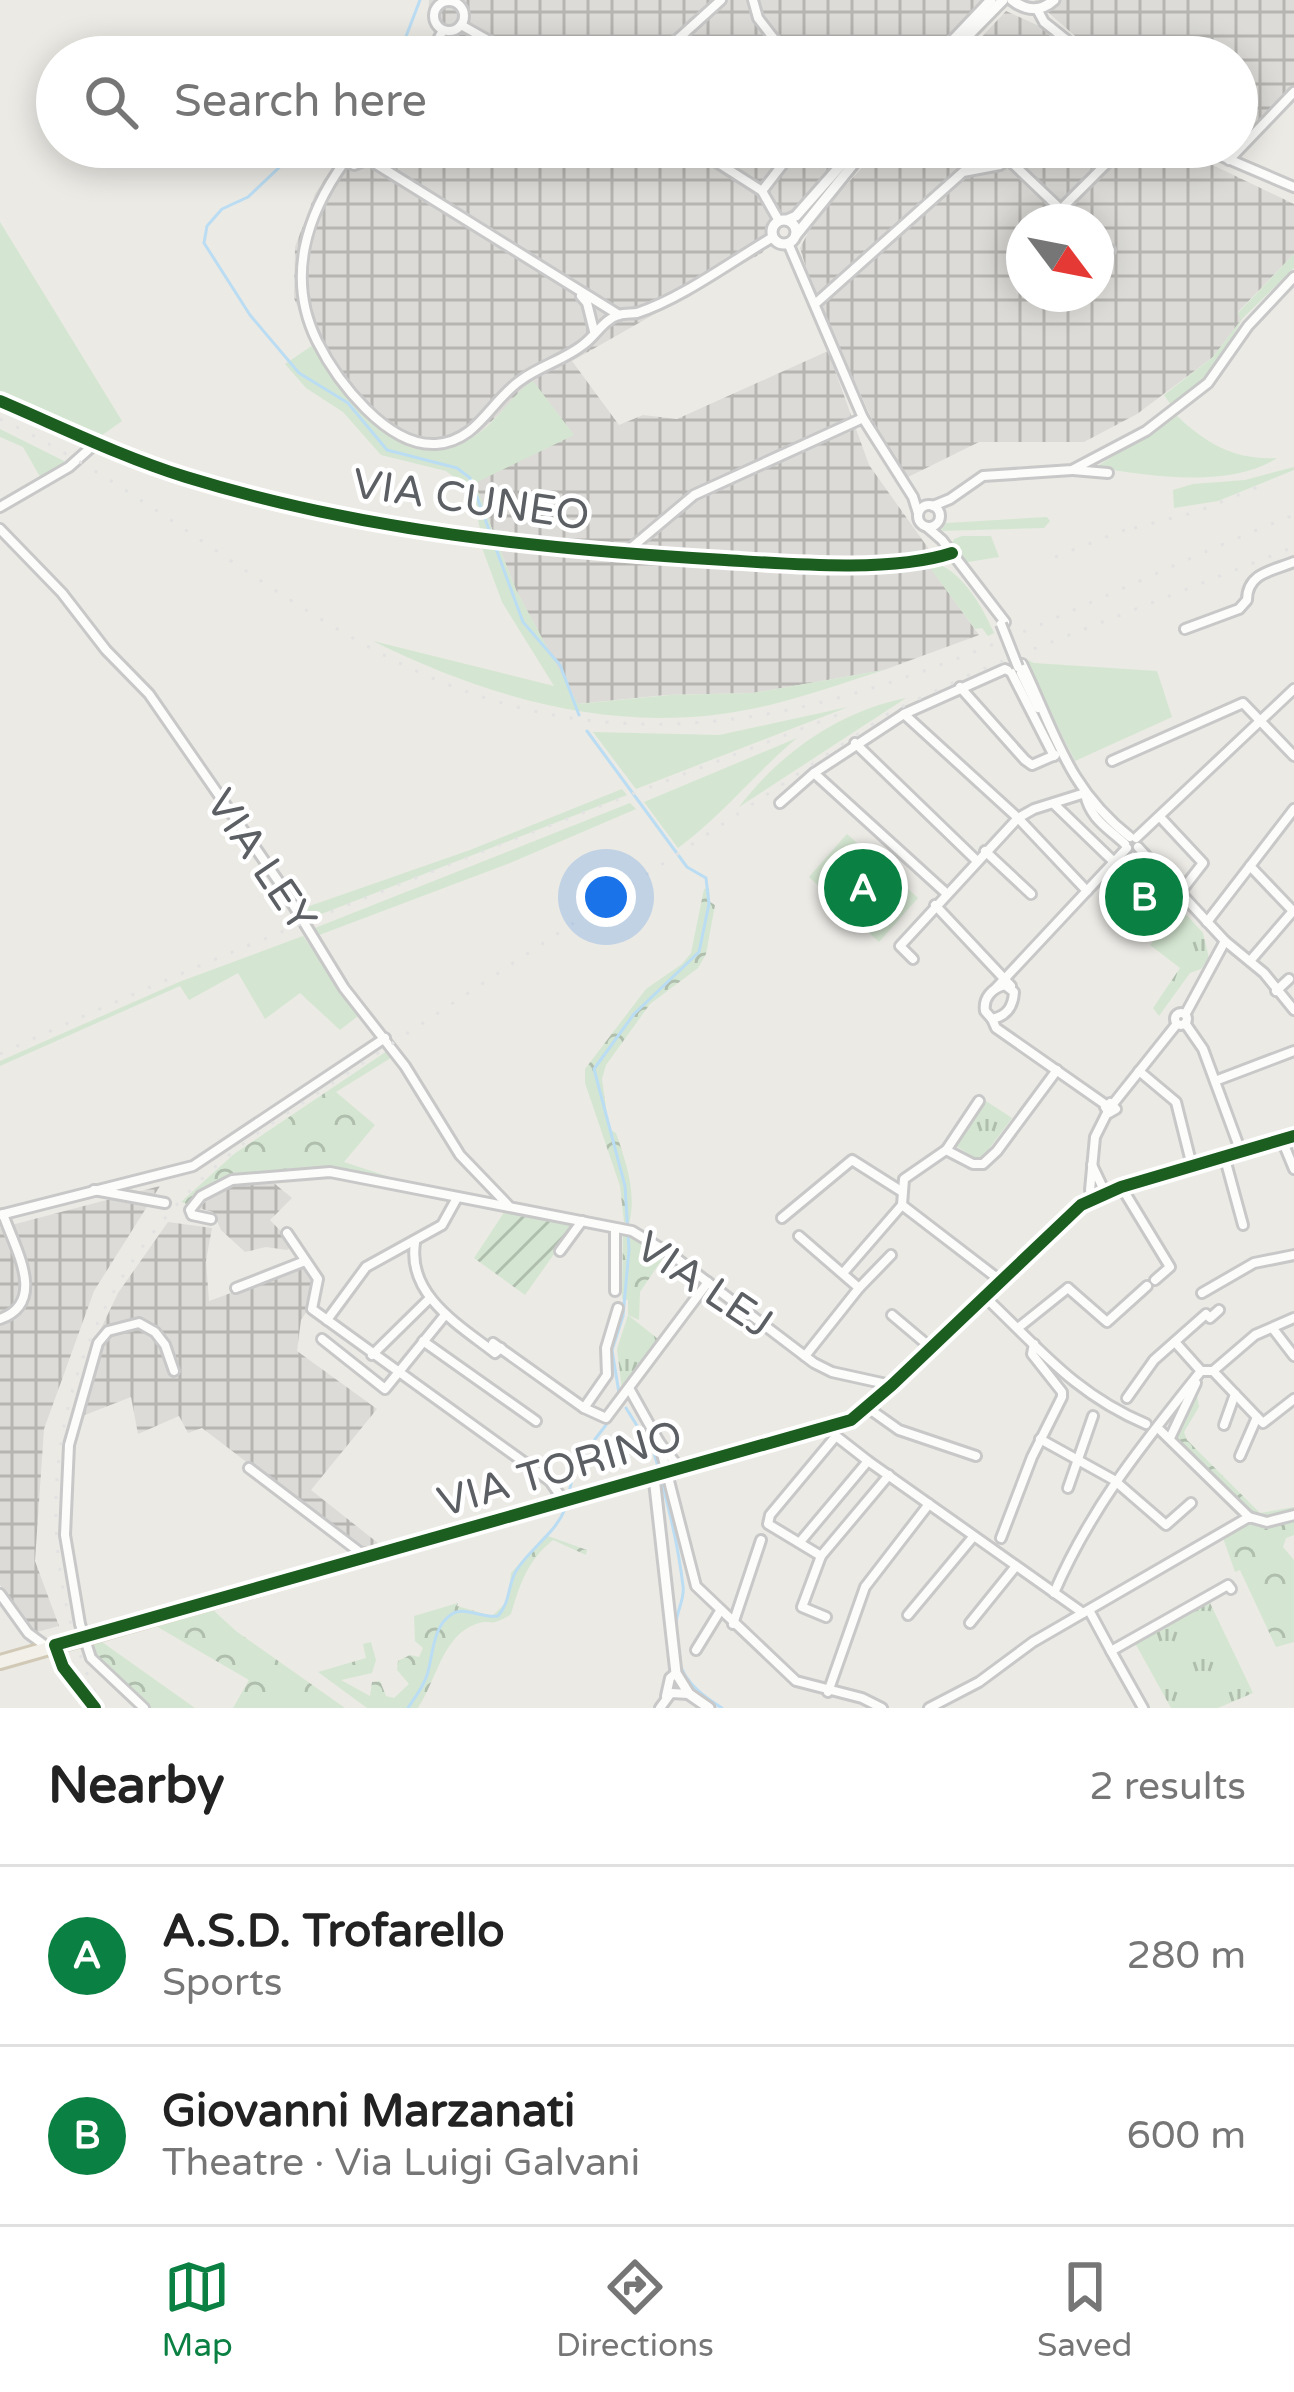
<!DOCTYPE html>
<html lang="en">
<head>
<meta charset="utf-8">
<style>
  body { margin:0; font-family:"Varela Round",sans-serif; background:#f2f2f2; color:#222 }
  .compass { position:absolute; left:1006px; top:204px; width:108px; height:108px; border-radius:50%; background:#fff; box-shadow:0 6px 30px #0003; rotate:122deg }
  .you { position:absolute; left:606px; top:897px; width:42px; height:42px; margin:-30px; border:9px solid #fff; border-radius:50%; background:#1a73e8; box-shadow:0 0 0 18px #1a73e833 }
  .badge { display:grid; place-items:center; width:78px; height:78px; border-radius:50%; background:#0b8043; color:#fff; font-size:39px; font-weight:700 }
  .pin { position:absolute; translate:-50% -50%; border:6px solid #fff; box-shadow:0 3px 12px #0006 }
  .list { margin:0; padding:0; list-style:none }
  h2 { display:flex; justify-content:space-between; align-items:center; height:156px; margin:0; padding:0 48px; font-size:51px }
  h2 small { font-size:39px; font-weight:400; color:#767676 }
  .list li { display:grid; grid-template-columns:78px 1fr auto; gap:36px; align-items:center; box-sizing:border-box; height:180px; padding:0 48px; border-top:3px solid #e0e0e0 }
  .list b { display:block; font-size:45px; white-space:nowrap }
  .list p { margin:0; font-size:39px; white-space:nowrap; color:#767676 }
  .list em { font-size:39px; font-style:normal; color:#767676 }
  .icon { flex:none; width:66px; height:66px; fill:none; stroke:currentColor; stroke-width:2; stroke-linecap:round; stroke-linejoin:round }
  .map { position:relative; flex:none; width:1294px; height:1708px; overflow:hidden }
  .search { position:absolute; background:#fff; box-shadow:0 6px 30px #0003; left:36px; right:36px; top:36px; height:132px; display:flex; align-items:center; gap:30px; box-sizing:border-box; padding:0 42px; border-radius:66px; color:#767676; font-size:45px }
  .sheet { height:516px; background:#fff }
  nav { display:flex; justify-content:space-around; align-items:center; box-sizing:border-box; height:168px; border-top:3px solid #e0e0e0; background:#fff; font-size:33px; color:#767676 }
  nav a { display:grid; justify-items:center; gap:6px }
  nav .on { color:#0b8043 }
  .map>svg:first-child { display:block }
  .industrial { fill:url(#industrial-grid); fill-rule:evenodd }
  .grass { fill:#d4e6d1 }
  .forest { fill:url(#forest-crowns) }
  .park { fill:url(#park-tufts) }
  .garden { fill:url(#garden-furrows) }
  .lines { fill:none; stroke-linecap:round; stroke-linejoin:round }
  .stream { stroke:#bbddf3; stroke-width:3 }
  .minor-casing { stroke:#c8c8c8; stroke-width:14 }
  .tertiary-casing { stroke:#c8c8c8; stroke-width:15 }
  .primary-casing { stroke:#d1c9b5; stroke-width:18 }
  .minor { stroke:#fcfcfb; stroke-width:8 }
  .tertiary { stroke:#fcfcfb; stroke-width:9 }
  .primary { stroke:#f2f0e8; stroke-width:12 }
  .rail { stroke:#e2e2e2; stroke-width:3; stroke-dasharray:3 15; stroke-linecap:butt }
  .minor-bridge-casing { stroke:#c8c8c8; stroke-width:14; stroke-linecap:butt }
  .minor-bridge { stroke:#fcfcfb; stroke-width:8 }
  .cycleway-casing { stroke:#fff; stroke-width:20 }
  .cycleway { stroke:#1b5e20; stroke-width:12 }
  .labels { text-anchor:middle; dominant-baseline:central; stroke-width:9; stroke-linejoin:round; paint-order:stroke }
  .street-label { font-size:42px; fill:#5c5f63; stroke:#fff }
</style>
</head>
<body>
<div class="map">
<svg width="1294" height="1708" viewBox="0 0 1294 1708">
  <defs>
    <pattern id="industrial-grid" width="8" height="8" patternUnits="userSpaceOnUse" patternTransform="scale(3)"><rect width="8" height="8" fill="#dcdbd7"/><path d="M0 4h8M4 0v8" fill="none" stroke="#b6b5b2"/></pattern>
    <pattern id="forest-crowns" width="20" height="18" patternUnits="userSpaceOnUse" patternTransform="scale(3)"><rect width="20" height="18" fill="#d4e6d1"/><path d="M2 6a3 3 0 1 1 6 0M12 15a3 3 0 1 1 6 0" fill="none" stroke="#afbead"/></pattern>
    <pattern id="park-tufts" width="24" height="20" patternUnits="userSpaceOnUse" patternTransform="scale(3)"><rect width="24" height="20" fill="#d4e6d1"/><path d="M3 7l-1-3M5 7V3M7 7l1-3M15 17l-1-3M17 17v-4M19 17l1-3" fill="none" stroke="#afbead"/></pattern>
    <pattern id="garden-furrows" width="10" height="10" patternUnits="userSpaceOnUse" patternTransform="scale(3)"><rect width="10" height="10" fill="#d4e6d1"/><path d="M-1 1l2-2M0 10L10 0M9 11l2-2" fill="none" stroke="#afbead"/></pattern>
  </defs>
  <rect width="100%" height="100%" fill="#ebeae5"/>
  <g class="industrial">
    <path d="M429,0H984L932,57H423L436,34L428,22Z"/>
    <path d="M1034,0H1294V85L1237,143V57H1099Z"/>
    <path d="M1006,11L1039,26L1074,57H963Z"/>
    <path d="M334,147H851L792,211L762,253L572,361L619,425L643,415L677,419L828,351L869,465L931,552L938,564L932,570L979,635L884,670L753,693L665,695L577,704L516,590L474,483L573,434L533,382L478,434L437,451L397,445L368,419L313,345L294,298L295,247L315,194L334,165Z"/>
    <path d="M881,147H1175L1294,204V254L1238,312L1242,319L1213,357L1137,414L1084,442H979L900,481L813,290L800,248L815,219ZM1024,222H1096V294H1024Z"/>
    <path d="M269,1179L292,1198L270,1220L294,1245L287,1250L266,1247L245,1252L221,1230L213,1212L198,1208L230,1182L236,1186L247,1181Z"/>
    <path d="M160,1186L94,1291L44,1429L35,1561L59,1626L33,1633L0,1585V1228Z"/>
    <path d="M168,1222L212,1228L206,1261L209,1301L304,1266L314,1282L309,1308L301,1320L297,1351L377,1409L311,1490L383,1547L364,1552L202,1428L188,1433L179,1416L138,1434L131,1397L72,1420L96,1339L118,1293Z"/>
  </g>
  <g class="grass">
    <path d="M0,222L122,421L98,438L0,398Z"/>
    <path d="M1294,254V268L1242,319L1222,358L1206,379L1171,405L1164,395L1213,357L1241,320L1238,313Z"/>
    <path d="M313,345C353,398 401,489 479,433C499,419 512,394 533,381L574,435L475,483L495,537L481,534L477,515L459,481L446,471L381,455L343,412L306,388L285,364Z"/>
    <path d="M1177,416C1208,445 1235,460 1277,458C1231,489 1148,476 1096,467Z"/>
    <path d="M0,429L68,463L42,480L23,447L0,437Z"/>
    <path d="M1294,467V470L1218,501L1174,508L1173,490L1193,484L1245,480Z"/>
    <path d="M1047,517L1050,521L1044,528L941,531L946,523Z"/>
    <path d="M962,536H991L999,557L962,563L951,546L954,539Z"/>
    <path d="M481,545L500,549L516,590L578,704L670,695L753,693L884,670C849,681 813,694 777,703C635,740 501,704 373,641L554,686L502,602Z"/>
    <path d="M938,564C964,574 983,608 994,633L988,636L982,628L975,629L931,569Z"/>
    <path d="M1023,658L1034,663L1157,671L1172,717L1075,761Z"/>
    <path d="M906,698L739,807C779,754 839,711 906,698Z"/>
    <path d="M848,707L636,789L593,732L719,735Z"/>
    <path d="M797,738C755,773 722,816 678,848L644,802Z"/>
    <path d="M622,789L627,795L306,920L285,886L304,908L470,850Z"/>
    <path d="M630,803L636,809L510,863L314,937L310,930Z"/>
    <path d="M847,834L918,898L879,942L809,877Z"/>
    <path d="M303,936L358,1016L340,1030L300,993L265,1019L238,973L189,1000L180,986L0,1066V1061L179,982Z"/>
  </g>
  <g class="forest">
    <path d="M709,888L710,902L715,905L706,954L698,968L650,1004L606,1065L602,1079L609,1129L616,1133C626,1162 637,1193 629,1224L624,1222L620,1186L585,1083V1069L646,989L682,964L691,953L704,889Z"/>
    <path d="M390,1049L394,1056L336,1092L375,1125L344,1162L411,1184C346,1170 239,1152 187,1204L181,1202L234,1154Z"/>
    <path d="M623,1234H632L663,1258L640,1292L639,1320L628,1315V1300L622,1299Z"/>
    <path d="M1196,1390L1199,1407L1184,1432L1187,1440L1260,1513L1294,1507V1514L1268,1520L1248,1513L1179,1441L1176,1432Z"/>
    <path d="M1294,1518V1535L1286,1538L1283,1547L1294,1560V1642L1276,1647L1240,1570L1235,1572L1222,1535C1248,1520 1265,1526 1294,1518Z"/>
    <path d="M545,1535L587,1550L586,1555L553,1540C527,1561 520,1584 511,1614C488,1629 492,1618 476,1624C443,1635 436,1681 418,1708H367L318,1672L366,1658L363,1644L371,1642L376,1660L372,1673L341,1680L370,1696L372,1682L380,1681L386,1696L394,1698L409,1684L397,1670L398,1661L410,1655L419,1657L423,1648L415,1641L414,1616L458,1603L457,1606L492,1616L508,1601L511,1573Z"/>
    <path d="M212,1609L236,1631L345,1708H233L249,1680L156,1626Z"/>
    <path d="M102,1642L195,1708H147L95,1657L93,1644Z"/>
  </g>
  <g class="park">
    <path d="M1182,910L1203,933L1209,958L1201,969L1190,973L1159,1016L1153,1008L1180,968L1150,945Z"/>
    <path d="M986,1101L1012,1118L980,1161L956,1146Z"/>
    <path d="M628,1315L658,1339L622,1389L617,1349Z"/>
    <path d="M1210,1603L1253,1693L1218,1708H1171L1135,1643Z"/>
  </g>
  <path class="garden" d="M505,1211L574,1226L525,1295L474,1258Z"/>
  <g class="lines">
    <g class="stream">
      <path d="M406,57L405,39L420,0"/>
      <path d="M309,147L287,160L248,197L222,209L207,226L204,243L250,315L299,373L348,403L387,450L457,468L470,478L523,622L560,665L579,715"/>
      <path d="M587,731L687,867L706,878L709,904L699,952L634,1014L594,1069L625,1186L629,1250L623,1316L612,1350L619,1393"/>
      <path d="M626,1408L654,1453L659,1470"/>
      <path d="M662,1483C671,1516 679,1552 683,1586C685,1599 677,1610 676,1623C672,1667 687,1687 722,1708"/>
      <path d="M569,1493L575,1465L606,1425"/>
      <path d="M408,1708C415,1697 423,1688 427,1675C433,1657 432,1626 452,1614C465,1606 484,1619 498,1616C511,1601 507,1587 516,1571C530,1548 555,1534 565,1509"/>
    </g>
    <g class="minor-casing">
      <g id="minor">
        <path d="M753,0L758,18L788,57"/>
        <circle cx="449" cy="16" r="15"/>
        <path d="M1037,9L1044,22L1088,57"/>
        <path d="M461,25L518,57"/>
        <path d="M429,57L443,30"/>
        <path d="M658,57L721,0"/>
        <path d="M340,147L341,157L354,165L368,159L371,147"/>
        <path d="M693,147L762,191L779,221"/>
        <path d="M1003,147L1009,160L1074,222"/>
        <path d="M1200,147L1294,187"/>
        <path d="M368,159L619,315"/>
        <path d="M1229,160L1294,92"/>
        <path d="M345,161C306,215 286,278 317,341C337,381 387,447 436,444C478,441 490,401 521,380C540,366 566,359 584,344C596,335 604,319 619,315C625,313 631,314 637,313C681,299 732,261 773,237"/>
        <path d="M762,191L796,147"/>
        <path d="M1061,209L1123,147"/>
        <path d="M788,243L863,418L913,497L918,513"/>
        <path d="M1096,243L1110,250"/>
        <path d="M581,296L587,303L594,331"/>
        <path d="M815,304L963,172L1000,165L1020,147"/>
        <path d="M0,401C61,427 122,457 186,477C361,531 542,549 725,560C789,564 891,573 952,553"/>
        <path d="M1073,470L1108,473"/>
        <circle cx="929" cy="516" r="11"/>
        <path d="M933,506L950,499L983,476L1072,470L1146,431L1208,383L1248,326L1294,277"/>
        <path d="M0,507L69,467L97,442"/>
        <path d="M927,527L942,540L1005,622"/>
        <path d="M0,529L62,593L106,650L149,694L281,885L344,988L405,1066L460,1155L508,1205"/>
        <path d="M625,553L694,495L863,418"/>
        <path d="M1185,629L1239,609L1247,600C1247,573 1272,571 1294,562"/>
        <path d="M1022,664C1055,732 1067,788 1130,837"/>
        <path d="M1021,673L1038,708"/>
        <path d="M960,687L1025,760L1032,765L1055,755"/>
        <path d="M904,714L1018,818L1087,891"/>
        <path d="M855,743L976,860"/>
        <path d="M1112,761L1243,703L1294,756"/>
        <path d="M814,773L904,714L1005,669L1011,672L1054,756"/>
        <path d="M1085,794C1090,819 1108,828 1125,844"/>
        <path d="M780,803L814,773L946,893"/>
        <path d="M1055,805L1141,888"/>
        <path d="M1160,817L1203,863L1179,894"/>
        <path d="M1136,838L1294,689"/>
        <path d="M1138,847L1225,941L1264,973L1294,1010"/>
        <path d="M985,851L1031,894"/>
        <path d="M1250,866L1293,911L1250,961"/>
        <path d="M935,905L1011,986"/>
        <path d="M1207,922L1294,809"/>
        <path d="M913,959L900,946L1018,818L1034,809L1085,793"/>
        <path d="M1005,985L1014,992C1013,1007 1007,1016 992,1019L985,1011C983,998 992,988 1005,985Z"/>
        <path d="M996,988L1127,848"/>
        <path d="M1276,991L1289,979"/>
        <circle cx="1181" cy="1019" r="6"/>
        <path d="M1186,1013L1225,941"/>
        <path d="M992,1019L996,1028L1106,1105"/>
        <path d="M1185,1023L1203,1049L1241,1152"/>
        <path d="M1139,1071L1176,1102L1192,1166"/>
        <path d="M1215,1081L1294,1051"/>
        <path d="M1110,1103L1116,1109L1109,1113L1105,1107Z"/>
        <path d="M1113,1104L1176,1025"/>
        <path d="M1282,1140L1294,1169"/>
        <path d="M947,1149L979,1101"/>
        <path d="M1225,1159L1243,1225"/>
        <path d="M1092,1165L1102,1186"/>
        <path d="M1122,1188L1170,1267L1155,1280"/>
        <path d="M94,1190L165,1203"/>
        <path d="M1090,1190L1095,1137L1107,1113"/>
        <path d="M902,1205L1001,1281"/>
        <path d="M0,1215L193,1166L385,1038"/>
        <path d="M782,1218L852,1160L901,1191"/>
        <path d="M211,1219L192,1215L190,1210L201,1196L232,1180L330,1172L632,1231L672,1255L814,1363L832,1372L891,1385"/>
        <path d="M287,1233L318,1279L312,1309L550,1481L564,1501"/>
        <path d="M799,1236L859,1288L805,1356"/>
        <path d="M415,1243C407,1295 459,1325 495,1353L501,1348"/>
        <path d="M560,1251L582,1221"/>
        <path d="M843,1273L902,1205L904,1179L946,1150L973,1164H983L997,1151L1057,1070"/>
        <path d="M236,1288L305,1261"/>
        <path d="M859,1288L891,1255"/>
        <path d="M1068,1288L1107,1322L1147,1286"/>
        <path d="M615,1291V1230"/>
        <path d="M1202,1293L1254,1263L1294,1255"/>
        <path d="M985,1297C1040,1349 1075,1394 1146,1424"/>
        <path d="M892,1315L930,1347"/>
        <path d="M0,1319C48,1302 15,1249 3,1214"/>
        <path d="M327,1320L366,1267L442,1225L457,1198"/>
        <path d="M1018,1328L1068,1288"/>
        <path d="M1274,1330L1294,1356"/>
        <path d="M322,1339L385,1389L445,1315"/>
        <path d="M423,1341L536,1421"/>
        <path d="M1175,1342L1201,1371"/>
        <path d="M493,1343L584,1408L606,1418L708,1282"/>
        <path d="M372,1355L430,1298"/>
        <path d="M1201,1371H1213L1255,1335L1294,1318"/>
        <path d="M1213,1371L1257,1417L1240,1456"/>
        <path d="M630,1390L659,1442L680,1469"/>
        <path d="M1127,1398L1154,1360L1206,1314L1210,1318L1219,1310"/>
        <path d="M584,1408L607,1375L606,1348L618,1308"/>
        <path d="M868,1408L899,1430L976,1456"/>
        <path d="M1257,1417L1263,1423L1294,1399"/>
        <path d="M1224,1425L1235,1394"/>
        <path d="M832,1427L836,1436L868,1461L1083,1613"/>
        <path d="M1161,1431L1249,1517"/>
        <path d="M1170,1438L1196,1383"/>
        <path d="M1040,1439L1114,1480L1166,1525L1191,1503"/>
        <path d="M659,1442L696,1586L796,1681L862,1698L882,1708"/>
        <path d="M249,1468L366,1557"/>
        <path d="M1068,1488L1093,1416"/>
        <path d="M1001,1538L1032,1457L1062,1397V1392L1032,1354L1034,1344"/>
        <path d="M800,1542L868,1461"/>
        <path d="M821,1556L889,1475"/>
        <path d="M1054,1593C1091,1507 1143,1444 1201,1371"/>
        <path d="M0,1594L28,1633L47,1647"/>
        <path d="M1090,1612L1111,1651L1228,1585L1231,1589"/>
        <path d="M908,1615L973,1537"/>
        <path d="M826,1617L802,1607L821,1556L768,1524L770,1515L836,1436"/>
        <path d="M970,1623L1016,1566"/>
        <path d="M733,1624L761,1540"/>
        <path d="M56,1647L63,1667L95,1708"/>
        <path d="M696,1650L720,1611"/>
        <path d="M1111,1651L1143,1708"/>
        <path d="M828,1692L865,1587L929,1504"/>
        <path d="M666,1696L670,1678L676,1673"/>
        <path d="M144,1708L91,1658L80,1624L65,1535L69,1445L98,1343L108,1331L139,1323L155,1332L165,1345L174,1371"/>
        <path d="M660,1708L671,1693L689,1694"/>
        <path d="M929,1708L979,1682L1033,1642L1249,1517L1267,1522L1294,1515"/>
      </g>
    </g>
    <g class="tertiary-casing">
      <g id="tertiary">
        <path d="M1012,0C1026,11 1041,12 1054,0"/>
        <path d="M937,57L991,0"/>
        <path d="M947,57L1003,0"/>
        <circle cx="784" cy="232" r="12"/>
        <path d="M787,220L796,216L857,147"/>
        <path d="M796,235L867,147"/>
        <path d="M654,1477L676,1673L689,1694L709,1708"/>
      </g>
    </g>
    <g class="primary-casing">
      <path id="primary" d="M0,1662L851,1420L892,1385L1081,1205L1121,1187L1294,1136"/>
    </g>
    <use href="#minor" class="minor"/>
    <use href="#tertiary" class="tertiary"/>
    <use href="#primary" class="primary"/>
    <g class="rail">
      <path d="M0,419C135,483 248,583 380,653C711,830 987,636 1294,515"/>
      <path d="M1134,528L1196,512L1263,485"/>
      <path d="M1055,557L1127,529"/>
      <path d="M0,1054C274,927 559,823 840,714"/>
      <path d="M102,1708C0,1496 73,1262 262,1130L891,712L975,672L1294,547"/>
    </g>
    <g class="minor-bridge-casing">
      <path id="minor-bridge" d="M1001,624L1018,667"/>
    </g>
    <use href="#minor-bridge" class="minor-bridge"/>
    <g class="cycleway-casing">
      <g id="cycleway">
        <path d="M0,401C61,427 122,457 186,477C361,531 542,549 725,560C789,564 891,573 952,553"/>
        <path d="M95,1708L63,1667L55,1645L851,1420L892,1385L1081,1205L1121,1187L1294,1136"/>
      </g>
    </g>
    <use href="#cycleway" class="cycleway"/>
  </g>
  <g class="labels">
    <g class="street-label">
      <text transform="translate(471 500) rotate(8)">VIA CUNEO</text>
      <text transform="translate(261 861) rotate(56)">VIA LEY</text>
      <text transform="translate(704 1285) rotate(34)">VIA LEJ</text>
      <text transform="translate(560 1469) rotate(-16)">VIA TORINO</text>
    </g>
  </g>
</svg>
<svg class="compass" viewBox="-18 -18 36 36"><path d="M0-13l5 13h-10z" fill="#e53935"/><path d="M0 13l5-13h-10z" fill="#767676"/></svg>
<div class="you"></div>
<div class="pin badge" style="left:863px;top:888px">A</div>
<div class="pin badge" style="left:1144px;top:897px">B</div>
<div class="search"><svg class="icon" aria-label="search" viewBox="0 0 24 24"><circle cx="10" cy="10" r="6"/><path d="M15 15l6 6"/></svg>Search here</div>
</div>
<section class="sheet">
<h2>Nearby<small>2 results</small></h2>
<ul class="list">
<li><span class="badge">A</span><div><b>A.S.D. Trofarello</b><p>Sports</p></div><em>280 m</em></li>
<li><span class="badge">B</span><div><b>Giovanni Marzanati</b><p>Theatre · Via Luigi Galvani</p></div><em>600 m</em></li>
</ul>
</section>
<nav>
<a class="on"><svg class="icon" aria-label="map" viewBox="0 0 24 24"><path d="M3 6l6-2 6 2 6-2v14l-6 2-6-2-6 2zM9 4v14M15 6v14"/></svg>Map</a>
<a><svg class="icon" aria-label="directions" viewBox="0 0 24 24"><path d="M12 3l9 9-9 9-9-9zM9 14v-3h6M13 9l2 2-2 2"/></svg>Directions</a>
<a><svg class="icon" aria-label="saved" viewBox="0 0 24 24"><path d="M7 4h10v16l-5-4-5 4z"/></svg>Saved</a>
</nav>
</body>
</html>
